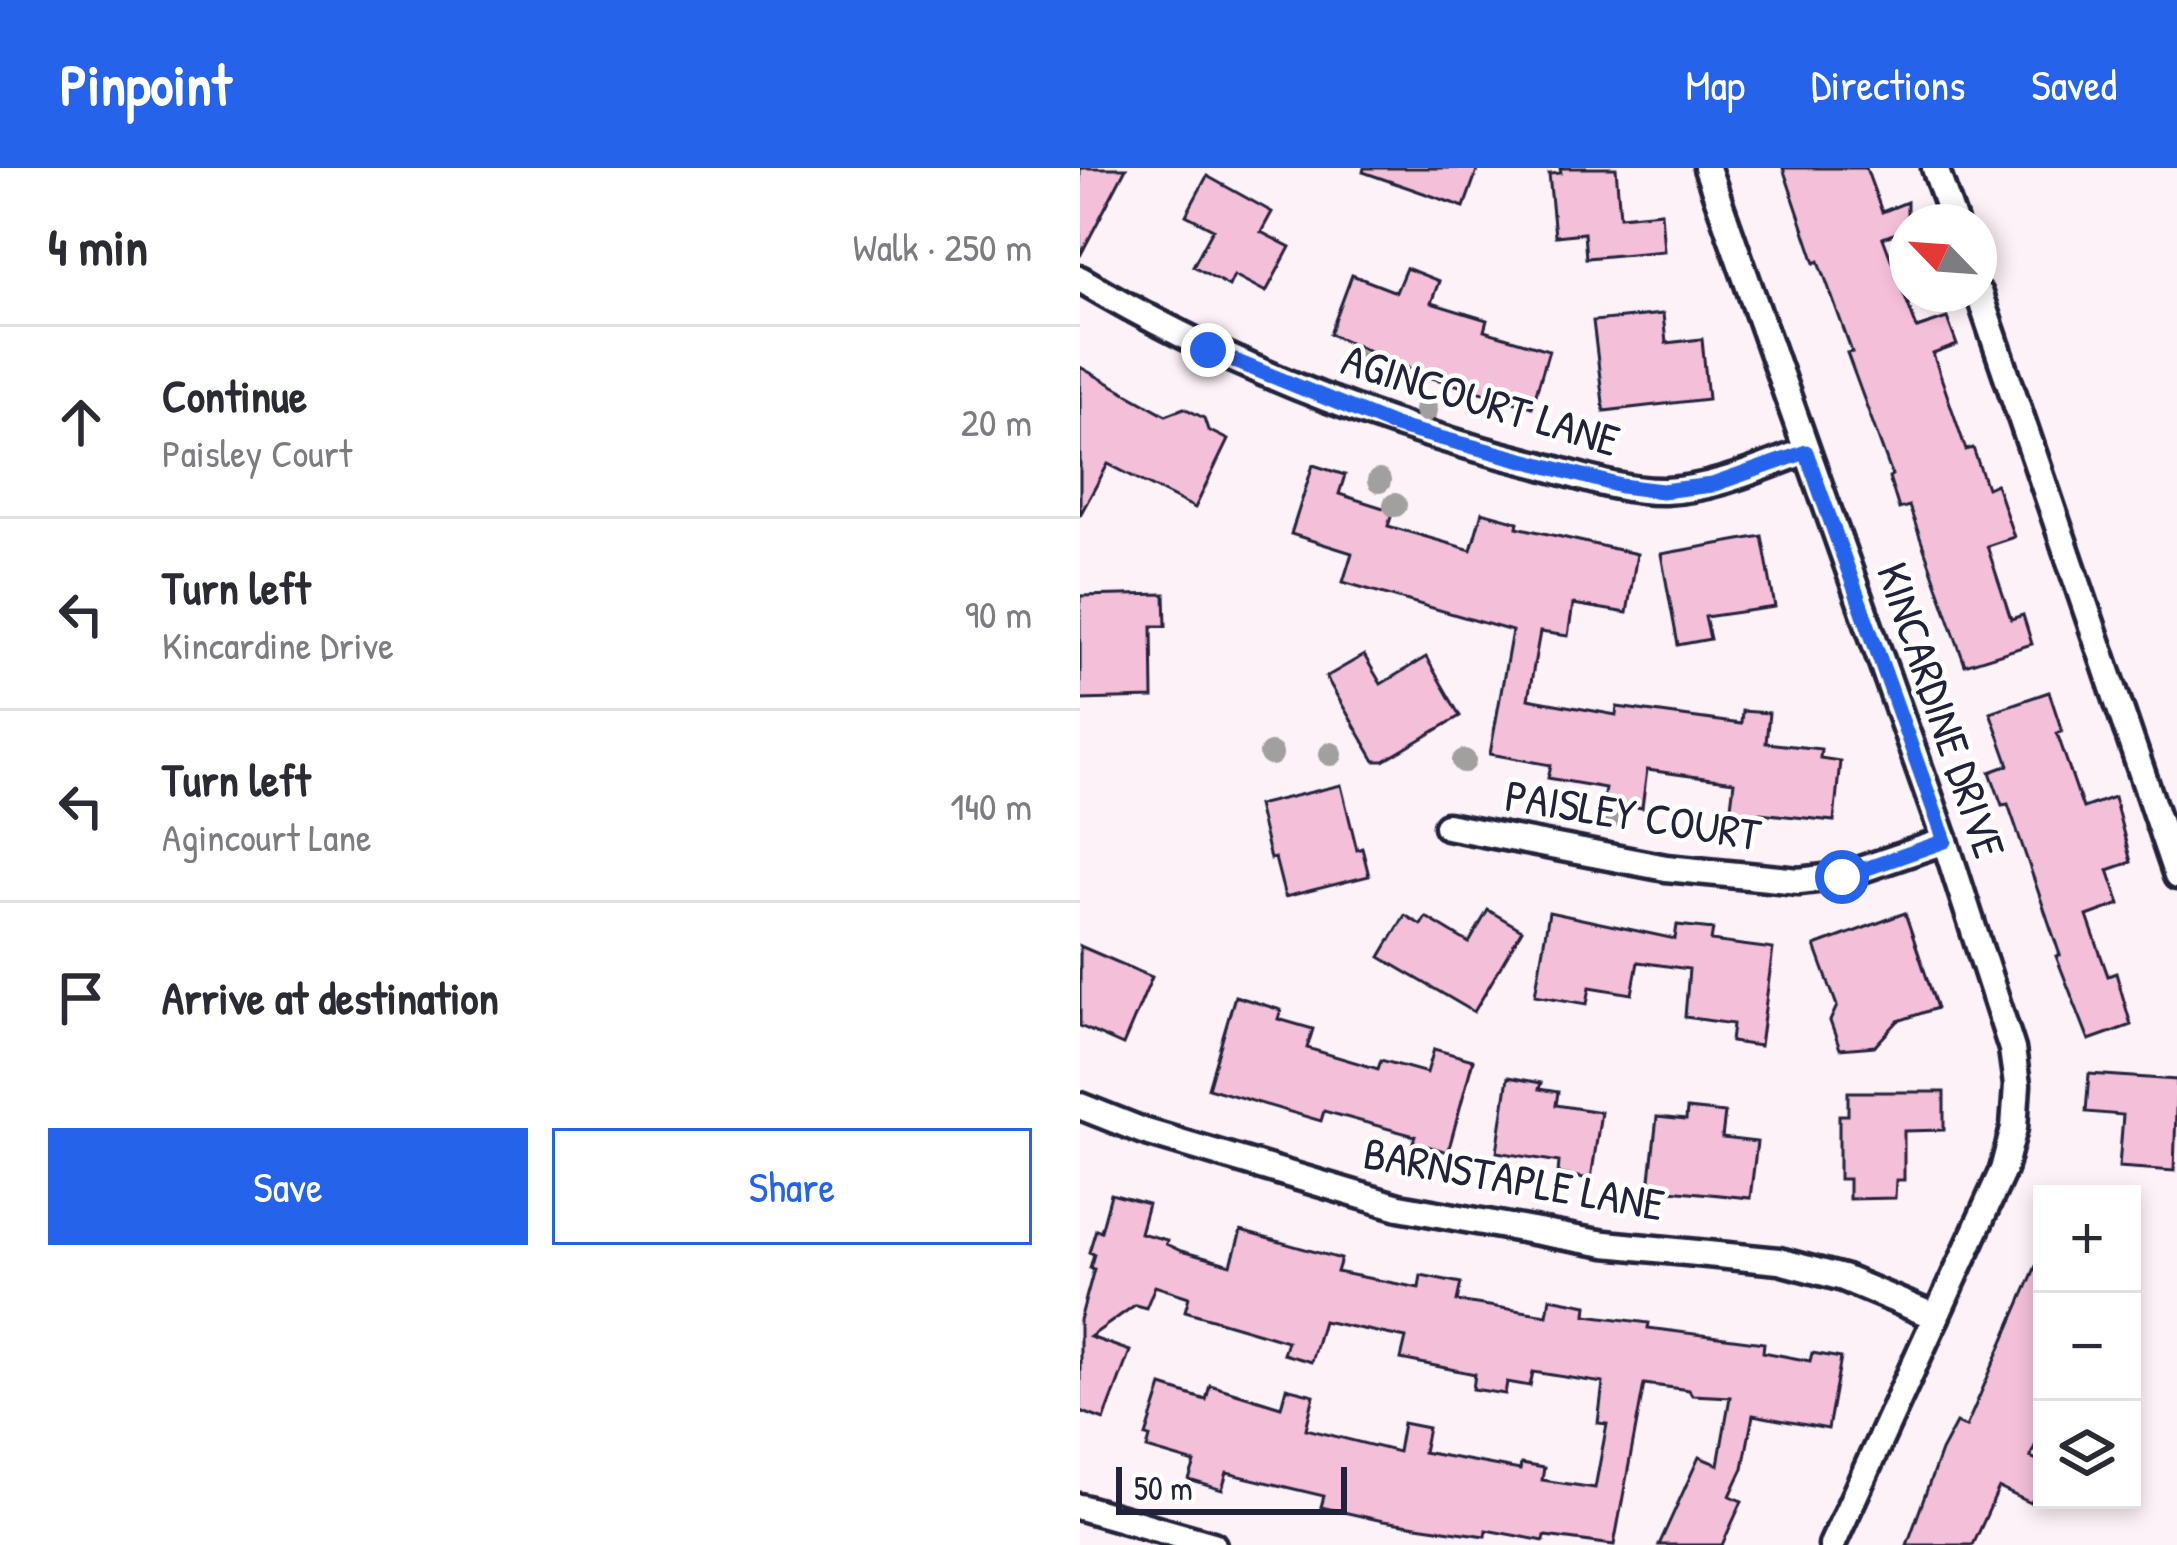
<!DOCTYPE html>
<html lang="en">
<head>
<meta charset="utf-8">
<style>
  body { margin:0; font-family:"Patrick Hand",sans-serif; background:#f7f7f7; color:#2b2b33 }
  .controls { position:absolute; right:36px; bottom:36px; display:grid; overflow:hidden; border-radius:0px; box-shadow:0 6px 18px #0003 }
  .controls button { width:108px; height:108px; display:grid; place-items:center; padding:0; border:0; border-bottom:3px solid #e1e1e2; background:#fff; color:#2b2b33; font:60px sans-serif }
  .compass { position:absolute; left:809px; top:36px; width:108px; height:108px; border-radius:50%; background:#fff; box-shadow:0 6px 18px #0003; rotate:295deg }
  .scale { position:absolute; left:36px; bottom:30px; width:231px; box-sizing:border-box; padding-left:12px; border:6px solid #22223b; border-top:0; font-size:33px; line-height:42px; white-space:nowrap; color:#22223b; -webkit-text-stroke:9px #fff; paint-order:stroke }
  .stop { position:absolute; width:36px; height:36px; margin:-27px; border:9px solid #2563eb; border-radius:50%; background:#fff }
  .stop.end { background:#2563eb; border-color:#fff; box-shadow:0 3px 12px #0008 }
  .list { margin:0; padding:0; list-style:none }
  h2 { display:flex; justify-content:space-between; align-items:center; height:156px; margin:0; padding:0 48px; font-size:51px }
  h2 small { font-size:39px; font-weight:400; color:#7c7c81 }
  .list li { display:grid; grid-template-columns:78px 1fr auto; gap:36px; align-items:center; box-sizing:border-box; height:192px; padding:0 48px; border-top:3px solid #e1e1e2 }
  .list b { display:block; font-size:45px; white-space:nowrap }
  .list p { margin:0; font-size:39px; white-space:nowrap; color:#7c7c81 }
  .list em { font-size:39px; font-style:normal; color:#7c7c81 }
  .actions { display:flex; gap:24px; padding:36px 48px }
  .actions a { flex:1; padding:27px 0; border:3px solid #2563eb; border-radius:0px; text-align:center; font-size:42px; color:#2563eb }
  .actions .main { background:#2563eb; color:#fff }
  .icon { flex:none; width:66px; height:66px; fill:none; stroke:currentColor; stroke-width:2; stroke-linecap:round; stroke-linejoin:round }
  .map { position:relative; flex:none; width:1097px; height:1377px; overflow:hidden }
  header { display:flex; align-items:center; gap:72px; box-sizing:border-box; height:168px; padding:0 60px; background:#2563eb; color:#fff }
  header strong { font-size:57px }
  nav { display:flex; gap:66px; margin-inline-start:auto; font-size:42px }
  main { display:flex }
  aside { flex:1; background:#fff }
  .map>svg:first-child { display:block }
  .building { fill:#f4bfd9; stroke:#22223b; stroke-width:3 }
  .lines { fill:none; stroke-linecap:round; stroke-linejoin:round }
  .minor-casing { stroke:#22223b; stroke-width:33 }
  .minor { stroke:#fff; stroke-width:24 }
  .tree { fill:#a2a09f }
  .route { stroke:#2563eb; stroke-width:15 }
  .labels { text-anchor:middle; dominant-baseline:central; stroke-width:9; stroke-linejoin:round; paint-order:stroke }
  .street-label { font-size:45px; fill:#22223b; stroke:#fff }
</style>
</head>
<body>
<header>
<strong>Pinpoint</strong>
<nav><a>Map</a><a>Directions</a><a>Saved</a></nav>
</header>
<main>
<aside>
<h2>4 min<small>Walk · 250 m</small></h2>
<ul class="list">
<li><svg class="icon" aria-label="ahead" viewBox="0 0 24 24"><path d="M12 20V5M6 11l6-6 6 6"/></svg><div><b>Continue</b><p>Paisley Court</p></div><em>20 m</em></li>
<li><svg class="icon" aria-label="left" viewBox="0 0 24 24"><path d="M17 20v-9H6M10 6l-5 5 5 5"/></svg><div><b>Turn left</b><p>Kincardine Drive</p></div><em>90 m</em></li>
<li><svg class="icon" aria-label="left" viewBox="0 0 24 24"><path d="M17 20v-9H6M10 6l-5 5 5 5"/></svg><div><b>Turn left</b><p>Agincourt Lane</p></div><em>140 m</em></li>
<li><svg class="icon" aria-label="arrive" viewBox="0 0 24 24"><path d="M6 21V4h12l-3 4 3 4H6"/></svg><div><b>Arrive at destination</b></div></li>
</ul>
<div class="actions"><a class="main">Save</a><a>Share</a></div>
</aside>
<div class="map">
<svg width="1097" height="1377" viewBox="0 0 1097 1377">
  <rect width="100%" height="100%" fill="#fdf2f7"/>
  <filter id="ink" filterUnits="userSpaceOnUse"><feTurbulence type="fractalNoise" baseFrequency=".00833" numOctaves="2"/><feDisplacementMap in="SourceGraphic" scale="24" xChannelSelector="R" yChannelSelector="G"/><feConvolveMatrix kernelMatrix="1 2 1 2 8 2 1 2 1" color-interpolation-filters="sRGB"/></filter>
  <g filter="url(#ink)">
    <g class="building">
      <path d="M0,0H46L0,88Z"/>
      <path d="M284,0H398L384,39L283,4Z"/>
      <path d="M480,0H536L540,48L581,44L584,83L506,90L504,65L475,68L469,6L481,5Z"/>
      <path d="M703,0H786L802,44L827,34V61L803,70L837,160L867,150L877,177L853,186L886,282L893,280L907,320L916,316L934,369L907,378L931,451L943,447L952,476L885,497L829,338L819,341L809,309L812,307L767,185L772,184L739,93L735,95Z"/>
      <path d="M127,8L192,44L181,64L210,79L186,124L154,107L149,118L113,98L133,61L106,47Z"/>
      <path d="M326,100L359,113L351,135L407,152L404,163L469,182L452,239L349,209L250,166L272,107L316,124Z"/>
      <path d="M583,146L586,175L622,171L628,231L524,243L513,153Z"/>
      <path d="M0,199L86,247L104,240L124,250L128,262L148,272L115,340L28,296L0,347Z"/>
      <path d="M233,297L265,307L259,326L313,343L308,358L391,382L402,344L438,354L437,359L557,386L547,445L493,436L488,468L460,464L448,531L536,547L537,539L661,556L662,543L689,545L686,575L741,581L740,590L760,593L754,653L679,645L678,650L650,647L654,614L567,602L562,640L523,634L525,620L468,610L471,597L410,586L432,463L263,414L272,385L211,366Z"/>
      <path d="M682,368L695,439L625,449L630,471L598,477L581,386Z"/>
      <path d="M85,426L86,458H72L73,530L0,532V428Z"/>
      <path d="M284,487L301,516L346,489L380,548L304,593H295L246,509Z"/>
      <path d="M969,524L982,563L977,565L1003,640L1034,629L1051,694L1028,702L1040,736L1007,748L1028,808L1036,805L1051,857L1009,872L976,788L980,787L928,636L922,637L910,604L929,597L910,544Z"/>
      <path d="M261,617L277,682L282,680L289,708L205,729L195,690L190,691L177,637Z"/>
      <path d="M408,742L442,762L394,844L300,789L325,747L341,757L346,749L389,775Z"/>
      <path d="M469,744L595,771L597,757L633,761L631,773L693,781L680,878L651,874L653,856L605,849L609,801L558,794L552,826L510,819L507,836L455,827Z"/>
      <path d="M825,745L857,840L818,853L795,878L760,881L750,853L757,838L735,778Z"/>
      <path d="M0,778L72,809L43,877L0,858Z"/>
      <path d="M155,828L201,842L198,851L233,861L227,880L298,901L301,892L347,905L354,881L393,892L368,984L333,974L335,968L244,943L241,953L128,920Z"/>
      <path d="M1009,906L1097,912L1094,1003L1039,999L1043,947L1006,944Z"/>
      <path d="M428,909L461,915L459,921L478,924L476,937L521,944L511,1011L478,1006L479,994L417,984Z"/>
      <path d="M768,924H864V962L824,963V1012H816L815,1030L769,1031V1011H759V947H768Z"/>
      <path d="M607,941L645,945L642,970L677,974L670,1030L569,1020L577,949L606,952Z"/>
      <path d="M31,1026L68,1036L60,1065L87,1072L86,1076L101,1083L151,1097L161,1063L261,1091L257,1104L339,1120L341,1107L381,1115L377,1133L467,1147L470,1130L507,1137L506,1147L569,1155L568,1160L684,1175L683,1184L730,1193L732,1185L761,1190L748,1261L673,1247L663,1300L650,1328L662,1333L642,1377H579L619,1289L638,1297L650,1229L612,1227L609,1222L564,1216L534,1377L465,1368L464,1373L406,1362L405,1368L303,1353L241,1339L244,1328L147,1305L142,1322L109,1312L115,1295L67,1281L70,1269L66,1268L82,1218L126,1232L130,1217L201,1239L206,1220L234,1227L226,1261L318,1284L323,1255L348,1260L343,1284L440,1302L441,1296L464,1300L462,1312L515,1320L527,1256L518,1255L523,1215L453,1204L450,1218L427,1214L425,1226L393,1221L395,1206L321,1191L326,1170L243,1153L231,1194L203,1186L207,1173L105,1143L109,1129L75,1118L66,1140L55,1137L10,1169L50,1183L24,1252L0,1243V1152L14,1101L10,1100L14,1086L9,1084L16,1061L21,1063Z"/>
      <path d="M962,1084V1263L950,1289L962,1294V1312L951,1335L919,1320L893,1377H827L861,1283L876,1255L886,1259Z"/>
    </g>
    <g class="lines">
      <g class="minor-casing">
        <g id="minor">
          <path d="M627,0L865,673L932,881L937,917L934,960L923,1002L752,1377"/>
          <path d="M855,0L874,54"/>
          <path d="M0,111C143,196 297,257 459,297C499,308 543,324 585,323C634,321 680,300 726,283"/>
          <path d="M899,126L1097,708"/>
          <path d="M367,658L586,700L719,713L762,708L865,673"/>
          <path d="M0,938L63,963L319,1039L525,1076L699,1093L763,1110L856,1149"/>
          <path d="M0,1339L133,1377"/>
        </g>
      </g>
      <use href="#minor" class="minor"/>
    </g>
    <g class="tree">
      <circle cx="277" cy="193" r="12"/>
      <circle cx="346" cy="242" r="12"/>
      <circle cx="299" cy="313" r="12"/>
      <circle cx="315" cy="337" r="12"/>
      <circle cx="191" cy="586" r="12"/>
      <circle cx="251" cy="586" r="12"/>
      <circle cx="384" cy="593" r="12"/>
      <circle cx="529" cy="650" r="12"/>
    </g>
  </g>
  <g class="lines" filter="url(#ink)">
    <path class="route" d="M128,182L315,258L541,318L582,323L632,317L726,284L865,673L762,709"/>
  </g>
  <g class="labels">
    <g class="street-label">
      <text transform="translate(401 231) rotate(17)">AGINCOURT LANE</text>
      <text transform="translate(862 542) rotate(71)">KINCARDINE DRIVE</text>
      <text transform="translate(553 646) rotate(9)">PAISLEY COURT</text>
      <text transform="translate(434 1010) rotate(10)">BARNSTAPLE LANE</text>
    </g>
  </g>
</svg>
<div class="controls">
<button>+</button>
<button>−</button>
<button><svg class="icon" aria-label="layers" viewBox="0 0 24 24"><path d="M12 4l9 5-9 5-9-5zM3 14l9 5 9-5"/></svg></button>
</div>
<svg class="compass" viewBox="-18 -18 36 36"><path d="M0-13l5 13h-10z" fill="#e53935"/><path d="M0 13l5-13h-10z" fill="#7c7c81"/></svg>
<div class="scale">50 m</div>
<div class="stop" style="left:762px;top:709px"></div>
<div class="stop end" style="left:128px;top:182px"></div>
</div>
</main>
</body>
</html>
